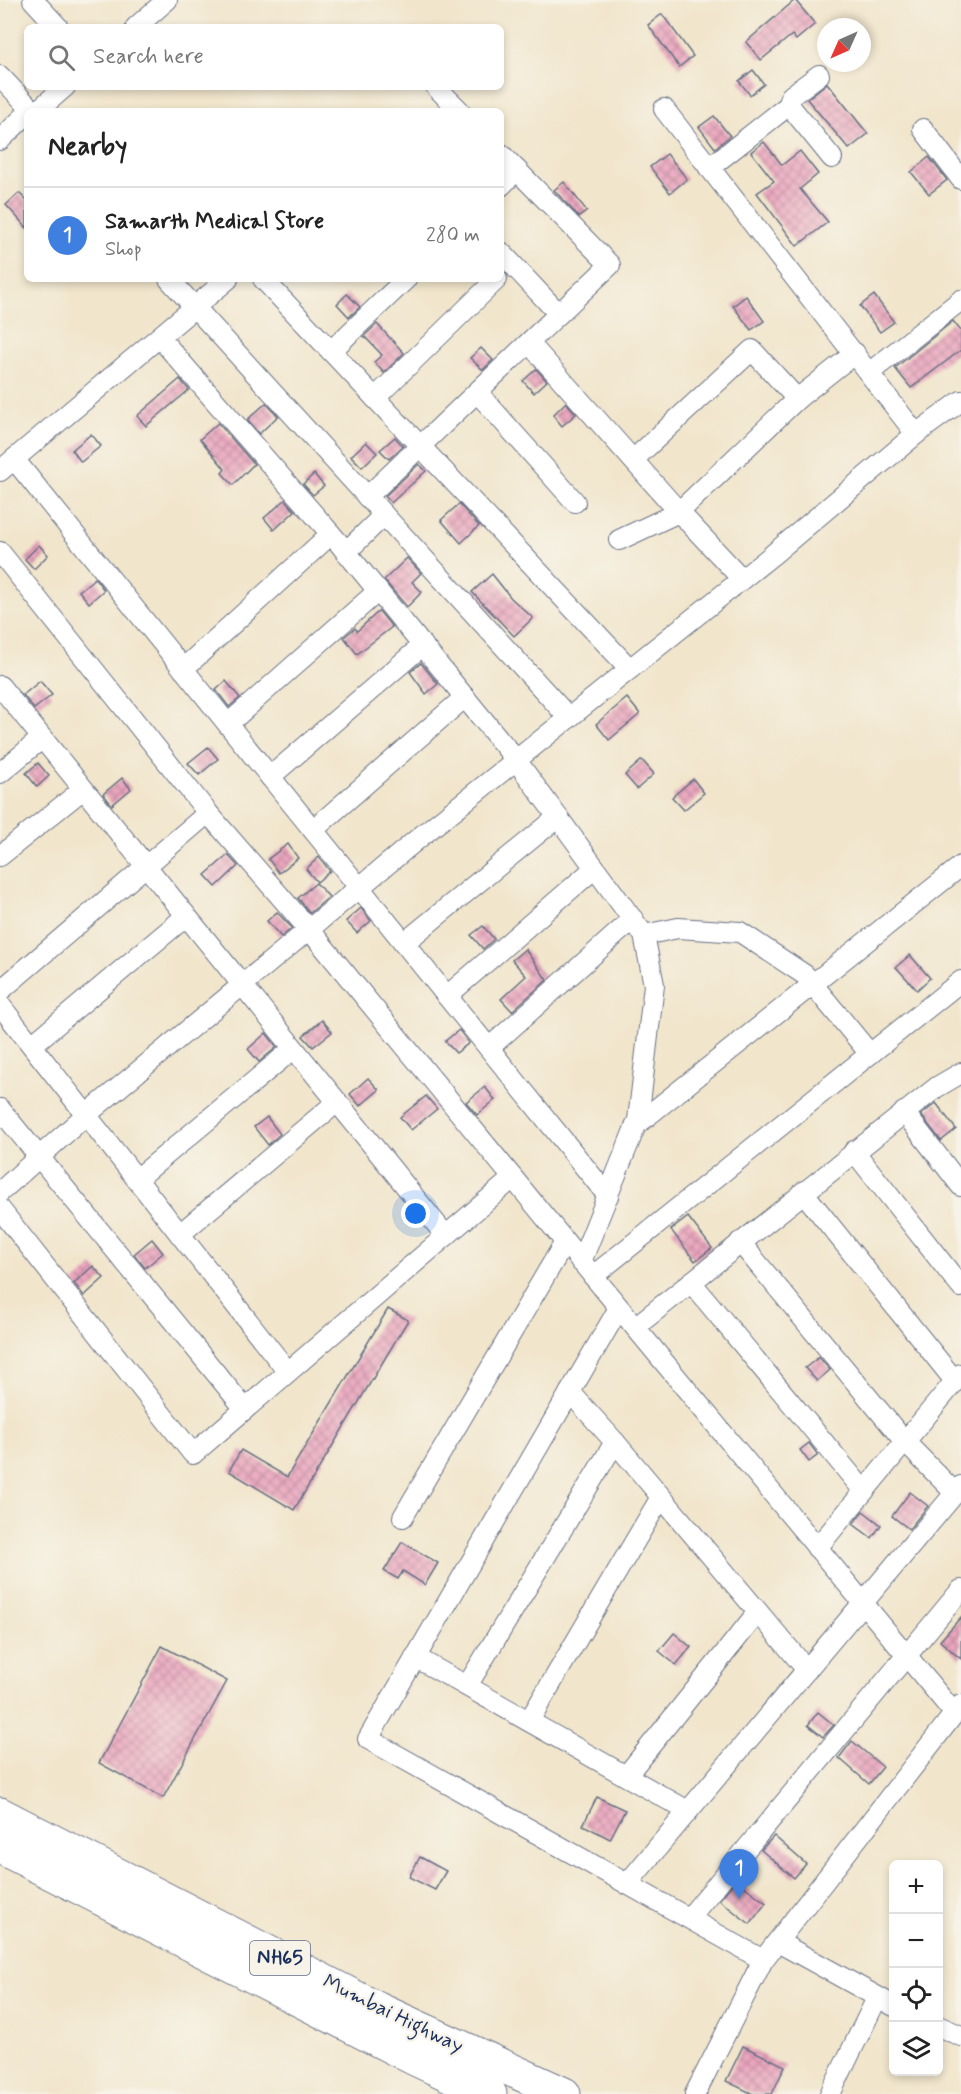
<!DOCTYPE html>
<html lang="en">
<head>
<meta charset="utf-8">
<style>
  body { margin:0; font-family:Mynerve,sans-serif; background:#f2f2f2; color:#222 }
  .controls { position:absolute; right:18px; bottom:18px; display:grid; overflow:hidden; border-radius:9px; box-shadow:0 3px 9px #0003 }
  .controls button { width:54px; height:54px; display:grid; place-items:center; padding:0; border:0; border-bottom:2px solid #e0e0e0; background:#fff; color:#222; font:30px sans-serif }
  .compass { position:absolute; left:817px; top:18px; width:54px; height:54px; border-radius:50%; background:#fff; box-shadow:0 3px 9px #0003; rotate:225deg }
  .you { position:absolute; left:416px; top:1214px; width:21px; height:21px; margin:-15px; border:4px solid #fff; border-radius:50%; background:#1a73e8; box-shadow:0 0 0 9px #1a73e833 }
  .badge { display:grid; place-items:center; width:39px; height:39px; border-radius:50%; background:#7c3aed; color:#fff; font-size:20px; font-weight:700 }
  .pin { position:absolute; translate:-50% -50px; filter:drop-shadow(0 2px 3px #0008) }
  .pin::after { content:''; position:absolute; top:32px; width:21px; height:18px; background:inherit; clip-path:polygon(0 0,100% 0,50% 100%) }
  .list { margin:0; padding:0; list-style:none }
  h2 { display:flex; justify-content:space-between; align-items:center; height:78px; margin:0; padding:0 24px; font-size:26px }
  h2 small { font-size:20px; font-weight:400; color:#767676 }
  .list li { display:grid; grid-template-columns:39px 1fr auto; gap:18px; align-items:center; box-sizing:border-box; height:96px; padding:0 24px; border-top:2px solid #e0e0e0 }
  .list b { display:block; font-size:22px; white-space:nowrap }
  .list p { margin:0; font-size:20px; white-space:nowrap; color:#767676 }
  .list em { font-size:20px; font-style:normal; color:#767676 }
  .icon { flex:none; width:33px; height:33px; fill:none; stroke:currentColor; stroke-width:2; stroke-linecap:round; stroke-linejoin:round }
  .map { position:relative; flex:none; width:961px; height:2094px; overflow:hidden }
  .search { position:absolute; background:#fff; box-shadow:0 3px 9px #0003; left:24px; top:24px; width:480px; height:66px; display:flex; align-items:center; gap:15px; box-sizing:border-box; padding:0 21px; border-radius:9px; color:#767676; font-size:22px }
  .panel { position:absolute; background:#fff; box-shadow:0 3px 9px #0003; left:24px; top:108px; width:480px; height:174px; border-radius:9px }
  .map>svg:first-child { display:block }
  .building { fill:url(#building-cross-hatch) }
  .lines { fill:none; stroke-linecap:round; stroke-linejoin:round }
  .street-casing { stroke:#666f84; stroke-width:22 }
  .highway-casing { stroke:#666f84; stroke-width:35 }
  .street { stroke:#fff; stroke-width:20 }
  .highway { stroke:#fff; stroke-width:33 }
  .labels { text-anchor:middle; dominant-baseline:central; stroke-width:4.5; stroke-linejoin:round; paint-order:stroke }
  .shield { fill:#f7f3e8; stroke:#5d6a87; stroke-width:1.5 }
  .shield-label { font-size:20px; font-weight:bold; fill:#1b2f5e }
  .street-label { font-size:21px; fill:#1b2f5e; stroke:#f7f3e8 }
</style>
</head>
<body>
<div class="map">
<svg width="961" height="2094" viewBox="0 0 961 2094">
  <defs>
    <pattern id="building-cross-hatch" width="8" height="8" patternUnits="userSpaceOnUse" patternTransform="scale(1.5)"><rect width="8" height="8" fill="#eba6be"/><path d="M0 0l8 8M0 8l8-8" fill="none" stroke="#be889e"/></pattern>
  </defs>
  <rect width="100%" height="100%" fill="#f7f3e8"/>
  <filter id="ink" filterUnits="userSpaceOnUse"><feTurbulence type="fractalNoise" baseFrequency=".0167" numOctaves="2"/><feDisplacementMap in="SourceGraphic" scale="12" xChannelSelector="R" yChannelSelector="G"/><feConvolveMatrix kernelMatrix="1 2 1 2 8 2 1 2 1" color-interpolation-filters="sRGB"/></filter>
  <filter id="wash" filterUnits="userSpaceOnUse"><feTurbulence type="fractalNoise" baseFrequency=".008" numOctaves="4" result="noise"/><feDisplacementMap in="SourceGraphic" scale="24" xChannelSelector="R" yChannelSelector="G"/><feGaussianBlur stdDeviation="1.35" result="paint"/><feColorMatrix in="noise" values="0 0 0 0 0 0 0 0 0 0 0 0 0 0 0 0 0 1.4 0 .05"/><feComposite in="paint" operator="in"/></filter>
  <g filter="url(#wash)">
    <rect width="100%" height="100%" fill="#f1e5cb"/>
    <g id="blocks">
      <g class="building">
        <path d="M795,0L815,24L796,40L792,35L761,60L746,42Z"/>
        <path d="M662,14L693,56L679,67L648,25Z"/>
        <path d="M753,70L764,84L750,95L739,81Z"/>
        <path d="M827,83L868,134L849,149L807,99Z"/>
        <path d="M714,116L730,136L715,148L699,127Z"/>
        <path d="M764,142L782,165L800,151L818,174L800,189L828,222L797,246L757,193L774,181L751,152Z"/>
        <path d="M667,154L687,179L670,193L650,167Z"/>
        <path d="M929,157L947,180L929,194L911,172Z"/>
        <path d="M564,182L587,211L579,217L554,190Z"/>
        <path d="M19,193L27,201V228L6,205Z"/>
        <path d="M347,294L360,307L349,317L337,304Z"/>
        <path d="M874,295L894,322L880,332L860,306Z"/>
        <path d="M746,296L764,321L751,330L733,306Z"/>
        <path d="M953,321L961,331V350L911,388L895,368Z"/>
        <path d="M377,324L404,353L384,373L374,362L382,355L364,336Z"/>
        <path d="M481,348L493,360L483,370L470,358Z"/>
        <path d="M536,369L547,381L534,393L523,381Z"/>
        <path d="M180,379L189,390L146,426L137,416Z"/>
        <path d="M566,402L576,414L562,426L553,415Z"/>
        <path d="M266,403L278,416L259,434L247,420Z"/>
        <path d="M218,423L254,464L233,485L222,473L225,469L200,439Z"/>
        <path d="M91,434L101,446L81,462L72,450Z"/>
        <path d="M395,437L403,446L389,459L380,450Z"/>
        <path d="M366,442L377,453L362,467L351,456Z"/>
        <path d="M419,464L426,471L391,503L385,496Z"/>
        <path d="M314,474L324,486L313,495L303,484Z"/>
        <path d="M285,500L295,511L274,530L264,518Z"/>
        <path d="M459,504L479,526L461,543L441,520Z"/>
        <path d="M39,545L48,555L34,569L25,559Z"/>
        <path d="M407,558L421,573L412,582L422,592L407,607L384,580Z"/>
        <path d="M492,574L511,598L533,618L514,636L472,592Z"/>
        <path d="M95,578L104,590L89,603L79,591Z"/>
        <path d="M379,611L392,627L357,654L344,637L355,628L357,631Z"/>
        <path d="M421,663L438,684L426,694L410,672Z"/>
        <path d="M40,681L52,695L34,709L23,695Z"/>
        <path d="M226,681L240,698L229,707L216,690Z"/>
        <path d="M627,698L640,714L609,740L596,724Z"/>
        <path d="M208,747L218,759L199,775L188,763Z"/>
        <path d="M642,760L654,774L637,789L625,775Z"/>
        <path d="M38,763L49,776L37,787L26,773Z"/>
        <path d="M122,778L131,789L112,805L103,794Z"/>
        <path d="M693,779L704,793L684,810L672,797Z"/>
        <path d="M288,844L298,858L279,873L268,859Z"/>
        <path d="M228,855L238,866L216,887L205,875Z"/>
        <path d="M319,857L330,871L317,882L306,869Z"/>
        <path d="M316,883L329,897L310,913L298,898Z"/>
        <path d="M361,908L371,921L357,933L346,921Z"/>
        <path d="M277,912L292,928L281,937L267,921Z"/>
        <path d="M483,926L494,939L483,949L471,935Z"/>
        <path d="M525,949L547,980L512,1011L501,999L526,976L512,960Z"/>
        <path d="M910,955L930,978L917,990L896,967Z"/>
        <path d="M322,1020L332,1032L313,1047L303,1036Z"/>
        <path d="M459,1030L469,1043L456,1053L445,1041Z"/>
        <path d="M266,1033L277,1047L259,1062L248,1049Z"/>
        <path d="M368,1078L379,1090L360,1106L350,1094Z"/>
        <path d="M485,1087L495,1100L477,1115L466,1102Z"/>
        <path d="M426,1096L437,1109L411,1130L400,1117Z"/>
        <path d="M936,1103L956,1129L941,1141L921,1115Z"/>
        <path d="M267,1117L280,1134L268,1145L254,1127Z"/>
        <path d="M688,1217L712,1248L695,1261L671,1230Z"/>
        <path d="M152,1239L163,1253L145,1268L134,1254Z"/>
        <path d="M93,1266L104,1278L84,1296L74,1283Z"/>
        <path d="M388,1309L408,1320L294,1510L229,1471L241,1450L287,1477Z"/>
        <path d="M819,1357L830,1370L817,1381L805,1368Z"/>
        <path d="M809,1443L818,1455L809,1462L800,1450Z"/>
        <path d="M910,1492L928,1506L909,1529L892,1516Z"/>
        <path d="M863,1511L881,1525L872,1538L853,1524Z"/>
        <path d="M402,1542L438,1563L425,1585L403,1571L398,1579L384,1571Z"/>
        <path d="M961,1617V1659L940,1641Z"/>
        <path d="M674,1633L691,1647L676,1665L659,1651Z"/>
        <path d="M162,1646L227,1681L163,1798L99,1763Z"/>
        <path d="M818,1712L834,1725L823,1737L808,1725Z"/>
        <path d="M852,1741L883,1767L869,1784L839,1758Z"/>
        <path d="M597,1797L625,1810L610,1839L583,1825Z"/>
        <path d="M774,1836L806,1864L794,1878L761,1850Z"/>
        <path d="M420,1857L446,1871L435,1890L409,1877Z"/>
        <path d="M736,1880L766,1903L750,1924L719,1900Z"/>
        <path d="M743,2046L785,2066L772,2094H753L726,2081Z"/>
      </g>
    </g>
  </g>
  <g filter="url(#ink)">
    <use href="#blocks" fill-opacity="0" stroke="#666f84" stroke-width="1.5"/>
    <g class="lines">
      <g class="street-casing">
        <g id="street">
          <path d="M33,0L58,27"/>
          <path d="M136,27L167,0"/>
          <path d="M0,76L33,111"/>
          <path d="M436,87L460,111"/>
          <path d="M789,105L832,158"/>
          <path d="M664,109L916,434"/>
          <path d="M37,111L65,87"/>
          <path d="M923,129L961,179"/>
          <path d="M0,140L27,114"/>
          <path d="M709,168L789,105L791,96L819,75"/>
          <path d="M501,186L517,170"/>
          <path d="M501,252L559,314"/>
          <path d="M169,279L569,718"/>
          <path d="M263,279L630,669"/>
          <path d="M160,338L338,542L516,760L644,935L654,985L638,1120L581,1262"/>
          <path d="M529,343L679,512L797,399L855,353"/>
          <path d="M331,351L406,279"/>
          <path d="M869,373L961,300"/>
          <path d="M477,392L575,502"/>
          <path d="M375,398L497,279"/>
          <path d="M14,459L608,1196"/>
          <path d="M633,460L752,350L797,399"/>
          <path d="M0,471L228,279"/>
          <path d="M367,497L610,265L501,154"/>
          <path d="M619,540L679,512L742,579"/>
          <path d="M0,552L208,813L318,940L635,1327L954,1713"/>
          <path d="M346,552L384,515"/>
          <path d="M183,669L331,534"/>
          <path d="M0,686L446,1236"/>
          <path d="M228,724L378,591"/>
          <path d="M0,773L41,739"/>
          <path d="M270,777L423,645"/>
          <path d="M313,830L465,697"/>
          <path d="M0,856L82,790"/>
          <path d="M644,935L678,928L740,932L805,975L870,1054"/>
          <path d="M404,943L558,817"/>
          <path d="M0,991L208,813"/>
          <path d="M447,996L595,868"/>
          <path d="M0,1005L288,1372"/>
          <path d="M32,1045L185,917"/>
          <path d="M489,1048L633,919"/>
          <path d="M0,1109L245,1409"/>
          <path d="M904,1112L961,1186"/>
          <path d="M635,1126L961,866"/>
          <path d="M854,1151L961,1287"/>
          <path d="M137,1179L293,1049"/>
          <path d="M0,1192L86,1115L420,837L771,556L916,434L961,401"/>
          <path d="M803,1192L955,1381"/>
          <path d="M0,1209L193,1454L513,1178"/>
          <path d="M180,1234L337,1102"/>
          <path d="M740,1242L905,1442L955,1493"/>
          <path d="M593,1276L961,981"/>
          <path d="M691,1282L864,1491"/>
          <path d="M619,1308L368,1739L763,1960"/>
          <path d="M635,1327L937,1087L961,1073"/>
          <path d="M570,1392L615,1442"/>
          <path d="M403,1517L565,1242"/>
          <path d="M817,1548L961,1374"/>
          <path d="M415,1657L688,1811"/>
          <path d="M467,1686L615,1442L807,1670"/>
          <path d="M529,1721L661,1497"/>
          <path d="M626,1776L758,1612"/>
          <path d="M627,1884L961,1486"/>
          <path d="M689,1918L961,1590"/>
          <path d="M778,1942L894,2006"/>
          <path d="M938,2026L961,2036"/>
          <path d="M695,2094L763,1960L961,1705"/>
          <path d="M830,2094L877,1998"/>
        </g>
      </g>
      <g class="highway-casing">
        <g id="highway">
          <path d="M0,1814L378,2009L564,2094"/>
          <path d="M0,1847L415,2059L490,2094"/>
        </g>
      </g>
      <use href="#street" class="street"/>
      <use href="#highway" class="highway"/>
    </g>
  </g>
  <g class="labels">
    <rect class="shield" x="250" y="1941" width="60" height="34" rx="4.5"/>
    <g class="shield-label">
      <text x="280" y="1958">NH65</text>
    </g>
    <g class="street-label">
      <text transform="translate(393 2014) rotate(26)">Mumbai Highway</text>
    </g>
  </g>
</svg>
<div class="controls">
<button>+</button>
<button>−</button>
<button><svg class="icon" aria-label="locate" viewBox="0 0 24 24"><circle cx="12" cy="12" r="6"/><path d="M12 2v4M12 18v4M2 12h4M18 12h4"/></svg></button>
<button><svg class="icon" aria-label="layers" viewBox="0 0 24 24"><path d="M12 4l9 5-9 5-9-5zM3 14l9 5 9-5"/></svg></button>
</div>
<svg class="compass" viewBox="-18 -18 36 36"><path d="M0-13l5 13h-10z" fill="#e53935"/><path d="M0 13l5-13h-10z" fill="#767676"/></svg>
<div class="you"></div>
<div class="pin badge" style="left:739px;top:1899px;background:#3f7fe0">1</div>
<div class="search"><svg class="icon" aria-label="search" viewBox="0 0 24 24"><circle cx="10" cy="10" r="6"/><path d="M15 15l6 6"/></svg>Search here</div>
<section class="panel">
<h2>Nearby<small></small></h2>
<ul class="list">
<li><span class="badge" style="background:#3f7fe0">1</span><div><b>Samarth Medical Store</b><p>Shop</p></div><em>280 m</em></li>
</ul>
</section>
</div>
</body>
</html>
